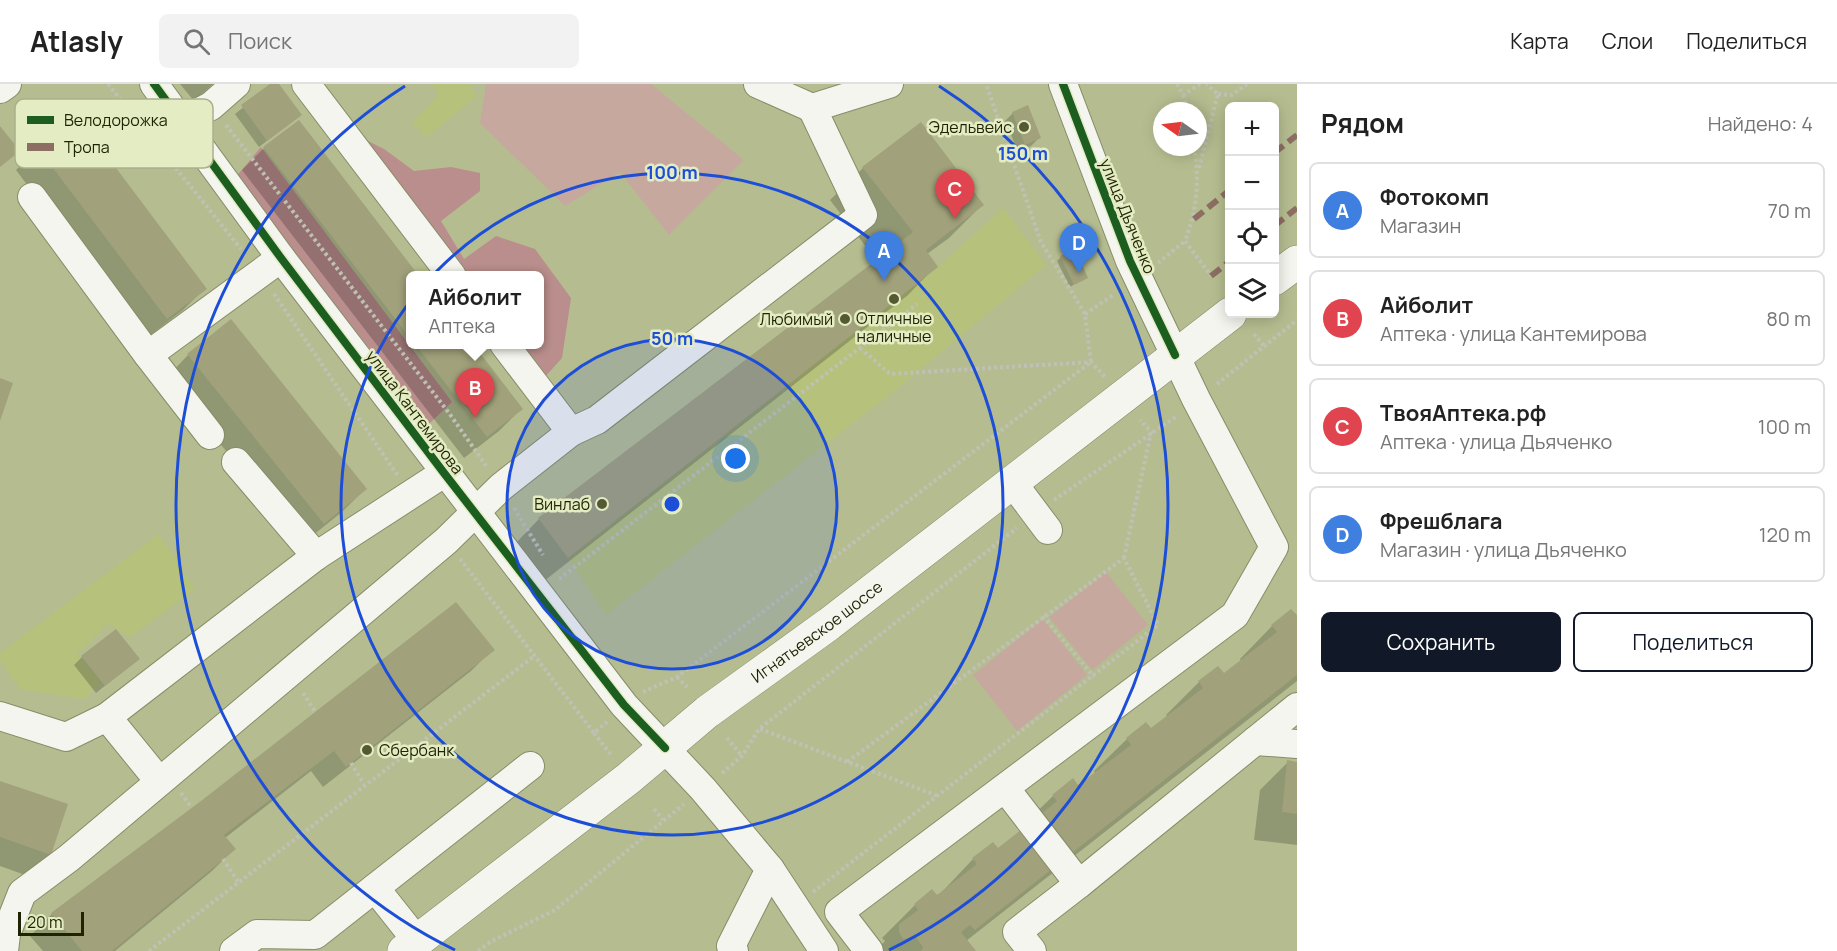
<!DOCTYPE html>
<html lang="ru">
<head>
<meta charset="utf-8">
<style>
  body { margin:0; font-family:Manrope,sans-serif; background:#f2f2f2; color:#222 }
  .controls { position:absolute; right:18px; top:18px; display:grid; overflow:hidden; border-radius:9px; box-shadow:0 3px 15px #0003 }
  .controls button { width:54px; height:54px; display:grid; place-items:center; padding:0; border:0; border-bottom:2px solid #e0e0e0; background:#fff; color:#222; font:30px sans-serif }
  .compass { position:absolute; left:1153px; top:18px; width:54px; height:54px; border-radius:50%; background:#fff; box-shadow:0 3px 15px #0003; rotate:284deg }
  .scale { position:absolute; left:18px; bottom:15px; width:66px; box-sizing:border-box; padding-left:6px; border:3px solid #1f2302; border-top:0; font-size:16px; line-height:21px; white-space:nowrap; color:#1f2302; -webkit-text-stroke:4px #e4ecc4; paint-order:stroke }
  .you { position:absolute; left:736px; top:375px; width:21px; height:21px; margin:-15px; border:4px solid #fff; border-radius:50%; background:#1a73e8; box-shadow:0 0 0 9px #1a73e833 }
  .badge { display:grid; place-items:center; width:39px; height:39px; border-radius:50%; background:#111827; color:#fff; font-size:20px; font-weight:700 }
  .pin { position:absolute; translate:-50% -50px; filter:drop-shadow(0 2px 3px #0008) }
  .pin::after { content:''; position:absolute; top:32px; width:21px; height:18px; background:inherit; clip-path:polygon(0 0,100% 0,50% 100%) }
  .popup { position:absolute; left:406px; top:187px; width:138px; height:78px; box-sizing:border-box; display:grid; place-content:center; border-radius:9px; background:#fff; filter:drop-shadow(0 2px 4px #0005); font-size:20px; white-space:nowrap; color:#767676 }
  .popup b { font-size:22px; color:#222 }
  .popup::after { content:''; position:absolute; left:50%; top:100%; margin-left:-12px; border:12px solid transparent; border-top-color:#fff }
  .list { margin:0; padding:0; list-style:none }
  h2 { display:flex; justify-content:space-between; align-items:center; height:78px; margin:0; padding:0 24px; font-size:26px }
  h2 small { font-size:20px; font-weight:400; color:#767676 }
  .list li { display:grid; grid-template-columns:39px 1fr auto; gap:18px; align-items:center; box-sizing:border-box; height:96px; margin:0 12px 12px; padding:0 12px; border:2px solid #e0e0e0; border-radius:9px }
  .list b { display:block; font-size:22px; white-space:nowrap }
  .list p { margin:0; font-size:20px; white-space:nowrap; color:#767676 }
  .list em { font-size:20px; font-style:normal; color:#767676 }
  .actions { display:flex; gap:12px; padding:18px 24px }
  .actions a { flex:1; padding:14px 0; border:2px solid #111827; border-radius:9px; text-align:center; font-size:21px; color:#111827 }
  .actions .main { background:#111827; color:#fff }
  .icon { flex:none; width:33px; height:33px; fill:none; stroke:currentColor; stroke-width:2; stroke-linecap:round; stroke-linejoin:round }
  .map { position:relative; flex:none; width:1297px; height:867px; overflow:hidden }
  header { display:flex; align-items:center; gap:36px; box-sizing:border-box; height:84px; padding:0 30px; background:#fff; border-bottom:2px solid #e0e0e0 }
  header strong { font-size:28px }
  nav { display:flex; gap:33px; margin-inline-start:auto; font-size:21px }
  .search { width:420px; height:54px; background:#f2f2f2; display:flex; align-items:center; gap:15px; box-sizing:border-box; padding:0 21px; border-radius:9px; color:#767676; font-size:22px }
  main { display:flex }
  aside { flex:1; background:#fff }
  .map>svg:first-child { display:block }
  .built { fill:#b6c17c }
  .green { fill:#c6a89f }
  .forest { fill:#b98e8c }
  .shadow { fill:#0003 }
  .building { fill:#a1a17b }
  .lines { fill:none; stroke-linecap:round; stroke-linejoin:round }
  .minor-casing { stroke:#878d68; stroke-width:30 }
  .major-casing { stroke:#878d68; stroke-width:34 }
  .path { stroke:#bfc1b4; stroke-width:4; stroke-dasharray:3 3; stroke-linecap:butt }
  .minor { stroke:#f4f5ee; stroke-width:28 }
  .major { stroke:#f4f5ee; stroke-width:33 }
  .quiet { stroke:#8d6e63; stroke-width:6; stroke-dasharray:12 6; stroke-linecap:butt }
  .cycleway-casing { stroke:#e4ecc4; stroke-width:11 }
  .cycleway { stroke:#1b5e20; stroke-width:8 }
  .ring { fill:none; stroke:#1d4ed8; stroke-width:3 }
  .poi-dot { fill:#545934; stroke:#e4ecc4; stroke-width:2 }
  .labels { text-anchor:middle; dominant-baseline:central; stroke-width:5; stroke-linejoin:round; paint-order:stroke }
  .poi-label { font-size:16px; fill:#1f2302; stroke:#e4ecc4; text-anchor:end }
  .street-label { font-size:16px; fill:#1f2302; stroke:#e4ecc4 }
  .key { fill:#e4ecc4; stroke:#a9b08a; stroke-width:1.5 }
  .key-label { font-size:16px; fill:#1f2302 }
  .centre { fill:#1d4ed8; stroke:#e4ecc4; stroke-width:3 }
  .ring-label { font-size:18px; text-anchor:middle; font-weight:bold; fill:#1d4ed8; stroke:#e4ecc4; stroke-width:5; stroke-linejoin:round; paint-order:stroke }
</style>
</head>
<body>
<header>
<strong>Atlasly</strong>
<div class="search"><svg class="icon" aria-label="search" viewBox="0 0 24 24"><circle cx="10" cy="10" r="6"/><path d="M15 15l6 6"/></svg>Поиск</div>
<nav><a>Карта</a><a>Слои</a><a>Поделиться</a></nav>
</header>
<main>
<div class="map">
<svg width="1297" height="867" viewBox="0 0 1297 867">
  <rect width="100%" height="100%" fill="#b5bd90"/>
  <g class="built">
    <path d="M432,0H469L477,12L427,53L412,39L439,11Z"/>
    <path d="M1003,124L1046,181L897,305L606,531L568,474L938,183Z"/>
    <path d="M159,450L195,505L130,553L108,540L77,570L101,598L84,615L20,605L0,576V569Z"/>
  </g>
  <g class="green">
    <path d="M486,0H651L744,76L669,151L620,88L565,122L480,39Z"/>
    <path d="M1106,488L1148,541L1092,586L1049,533Z"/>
    <path d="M1043,535L1087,591L1017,647L973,591Z"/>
  </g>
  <g class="forest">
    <path d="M354,50L384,65L414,87L451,83L480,89V107L441,137L464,175L496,152L535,165L571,214L562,274L527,313L488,261L540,260V192L436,191Z"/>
    <path d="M261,63L452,318L429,340L235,94Z"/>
  </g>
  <g class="shadow">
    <path d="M180,0H213L194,17Z"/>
    <path d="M272,0H277L300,31L259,63L235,30Z"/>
    <path d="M1013,29L1039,54L1031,62L1018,67L1005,37Z"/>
    <path d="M77,34L205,204L183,226L144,256L16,86L38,64Z"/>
    <path d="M299,38L410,192V260H471L521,325L499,347L464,374L242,86L264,64Z"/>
    <path d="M863,84L982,121L949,154L927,170L936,182L908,211L539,501L511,464L539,435L877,177L830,116Z"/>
    <path d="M1061,173L1086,193L1070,203L1057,177Z"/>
    <path d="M188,271L365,405L343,427L301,461L167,293Z"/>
    <path d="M1291,527L1297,534V597L966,857L974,867H875L885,857L882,854L915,821L941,809L973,775L992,760L997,766L1022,747L1020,744L1053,712L1078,703L1096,690L1094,687L1127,655L1151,647L1168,633L1166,631L1199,598L1218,584L1223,591L1241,577L1240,575L1272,542Z"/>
    <path d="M493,565L471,587L323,703L311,687L225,754L234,765L212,787L115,867H43L30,852L52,830Z"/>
    <path d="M82,573L138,575L96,609L74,581Z"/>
    <path d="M1288,678L1297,679V761L1254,756L1260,706Z"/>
    <path d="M0,698L50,770L28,792L0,782Z"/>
  </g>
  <g class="building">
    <path d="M270,0H279L302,31L267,57L241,21Z"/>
    <path d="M1028,21L1041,54L1025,61L1012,28Z"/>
    <path d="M77,32L207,205L167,235L37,63Z"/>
    <path d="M299,36L419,192H410V254L263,63Z"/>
    <path d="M921,38L984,121L926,166L938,183L568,474L538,434L913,148L862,83Z"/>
    <path d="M0,42L20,67L0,83Z"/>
    <path d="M1075,165L1088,194L1074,201L1060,172Z"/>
    <path d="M231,235L367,405L324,440L187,270Z"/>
    <path d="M415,260H473L523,325L487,353Z"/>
    <path d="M0,294L13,299L0,337Z"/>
    <path d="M456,518L495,566L346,683L334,667L224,751L236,765L112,867H82L51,829L201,717Z"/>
    <path d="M1291,525L1297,531V591L1067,773L1036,734L1057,717L1052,711L1073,694L1078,701L1131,661L1126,654L1146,638L1151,644L1203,604L1198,597L1218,582L1224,589L1277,548L1271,541Z"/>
    <path d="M116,545L140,575L105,602L81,572Z"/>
    <path d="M1287,676L1297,678V730L1282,728Z"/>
    <path d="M0,697L68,720L51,771L0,753Z"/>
    <path d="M1026,742L1057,781L975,846L970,841L961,848L976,867H921L923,863L915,852L903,855L899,848V840L918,826L914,820L932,805L937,811L977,780L972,774L993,758L998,764Z"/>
  </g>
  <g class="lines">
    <g class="minor-casing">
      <g id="minor">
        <path d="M154,0L281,174L624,621L703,705L770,785L731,862L734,867"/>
        <path d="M306,0L452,192"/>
        <path d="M758,0L812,24L889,0"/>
        <path d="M0,5L7,0"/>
        <path d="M182,37L211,22L236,0"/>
        <path d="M32,113L148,271L281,174"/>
        <path d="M148,271L210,351"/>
        <path d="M571,348L597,336L863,131L812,24"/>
        <path d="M236,378L316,472"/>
        <path d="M1012,398L1048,446"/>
        <path d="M0,632L66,653L107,633L316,472L444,389"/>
        <path d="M107,633L159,697"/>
        <path d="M1255,657L1297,660"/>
        <path d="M1005,704L1079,800"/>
        <path d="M770,785L824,867"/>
        <path d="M375,804L417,857"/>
        <path d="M4,867L6,850L22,809L69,774L446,457L501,403L571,348L504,260"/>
        <path d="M234,867L257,850L315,851L530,682"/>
        <path d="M869,867L839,828L1235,531L1274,463L1196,315L1130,177L1063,0"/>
        <path d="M1032,867L1017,848L1079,800L1297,623"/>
      </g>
    </g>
    <g class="major-casing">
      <g id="major">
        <path d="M1274,195L1297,178"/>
        <path id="s1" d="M404,867L629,694L707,628L829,540L1230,230"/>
      </g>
    </g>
    <g class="path">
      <path d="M108,0L241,165"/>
      <path d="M1177,0L1183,11L1200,0"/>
      <path d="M1218,10L1232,11L1247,0"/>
      <path d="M1183,11L1187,27"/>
      <path d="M226,41L449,329L487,383"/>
      <path d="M1194,63C1200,95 1197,126 1185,157L1211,192"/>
      <path d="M1199,84L1218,10L1206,0"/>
      <path d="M1158,179L1185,157"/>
      <path d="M274,210L398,392"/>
      <path d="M1085,230L1113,211"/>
      <path d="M1254,250L1264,262"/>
      <path d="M860,264L890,290L1091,278L1106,294"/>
      <path d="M1217,300L1297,236"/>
      <path d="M1054,416L1177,332"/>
      <path d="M514,424L543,471"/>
      <path d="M1124,474L1151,348L1140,336"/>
      <path d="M460,475L594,649L608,637"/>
      <path d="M559,495L917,220"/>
      <path d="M1043,532L1094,593"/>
      <path d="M677,593L687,603"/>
      <path d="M643,608L677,593L1091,278L1085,230L1041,158L986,0"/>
      <path d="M303,609L316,629"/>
      <path d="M760,645L938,712"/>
      <path d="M594,649L611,671"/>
      <path d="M727,654L742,672"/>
      <path d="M351,679L364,700"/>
      <path d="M722,689L742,672L759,645L1017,444"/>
      <path d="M181,709L191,723"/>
      <path d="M654,725L663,736"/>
      <path d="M223,775L239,799"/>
      <path d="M813,808L1158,541L1124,474L847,678"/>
      <path d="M149,867L533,573"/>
      <path d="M478,867L490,858L555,826L684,720"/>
    </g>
    <use href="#minor" class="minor"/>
    <use href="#major" class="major"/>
    <g class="quiet">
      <path d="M1274,69L1297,51"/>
      <path d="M1194,135L1230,106"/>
      <path d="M1274,142L1297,124"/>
      <path d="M1211,192L1230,177"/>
    </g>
    <g class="cycleway-casing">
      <g id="cycleway">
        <path d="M154,0L281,174L444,389L624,621L665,664"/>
        <path d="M1063,0L1130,177L1175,271"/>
      </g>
    </g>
    <use href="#cycleway" class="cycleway"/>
  </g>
  <circle cx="672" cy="420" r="165" fill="#1d4ed8" fill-opacity=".12"/>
  <g class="ring">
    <circle cx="672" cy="420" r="165"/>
    <circle cx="672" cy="420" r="331"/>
    <path d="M455 866A496 496 0 0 1 405 2M939 2A496 496 0 0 1 889 866"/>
  </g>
  <g class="poi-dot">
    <circle cx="1024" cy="43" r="6"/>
    <circle cx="894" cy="215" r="6"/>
    <circle cx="845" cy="235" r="6"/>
    <circle cx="602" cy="420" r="6"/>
    <circle cx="367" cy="666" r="6"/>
  </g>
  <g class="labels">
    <g class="poi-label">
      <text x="1012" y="43">Эдельвейс</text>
      <text x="894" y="234" text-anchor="middle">Отличные<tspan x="894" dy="18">наличные</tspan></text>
      <text x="833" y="235">Любимый</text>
      <text x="590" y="420">Винлаб</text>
      <text x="379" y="666" text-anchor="start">Сбербанк</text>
    </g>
    <g class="street-label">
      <text transform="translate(1128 132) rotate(68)">улица Дьяченко</text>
      <text transform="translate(415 328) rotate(53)">улица Кантемирова</text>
      <text stroke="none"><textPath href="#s1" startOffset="522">Игнатьевское шоссе</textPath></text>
    </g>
  </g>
  <rect x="15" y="15" width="198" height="69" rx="9" class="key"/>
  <rect x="27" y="32" width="27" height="8" fill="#1b5e20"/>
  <rect x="27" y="59" width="27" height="8" fill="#8d6e63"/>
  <g class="key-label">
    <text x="64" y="42">Велодорожка</text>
    <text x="64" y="69">Тропа</text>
  </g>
  <circle cx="672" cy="420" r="9" class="centre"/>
  <g class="ring-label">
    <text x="1023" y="76">150 m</text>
    <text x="672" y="95">100 m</text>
    <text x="672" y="261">50 m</text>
  </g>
</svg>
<div class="controls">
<button>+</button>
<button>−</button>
<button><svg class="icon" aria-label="locate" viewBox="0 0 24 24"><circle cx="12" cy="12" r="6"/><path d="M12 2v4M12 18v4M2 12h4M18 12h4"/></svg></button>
<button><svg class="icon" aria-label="layers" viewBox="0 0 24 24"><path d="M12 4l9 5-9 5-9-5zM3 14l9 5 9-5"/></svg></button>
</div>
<svg class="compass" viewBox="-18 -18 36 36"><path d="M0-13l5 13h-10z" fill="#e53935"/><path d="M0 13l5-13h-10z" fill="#767676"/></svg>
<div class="scale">20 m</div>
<div class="you"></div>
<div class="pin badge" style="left:884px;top:197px;background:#3f7fe0">A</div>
<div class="pin badge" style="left:475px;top:334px;background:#e0444e">B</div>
<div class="popup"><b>Айболит</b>Аптека</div>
<div class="pin badge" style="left:955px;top:135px;background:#e0444e">C</div>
<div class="pin badge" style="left:1079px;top:189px;background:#3f7fe0">D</div>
</div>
<aside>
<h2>Рядом<small>Найдено: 4</small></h2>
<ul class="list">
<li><span class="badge" style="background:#3f7fe0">A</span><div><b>Фотокомп</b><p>Магазин</p></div><em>70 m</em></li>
<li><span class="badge" style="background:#e0444e">B</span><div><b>Айболит</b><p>Аптека · улица Кантемирова</p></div><em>80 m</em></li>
<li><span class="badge" style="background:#e0444e">C</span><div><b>ТвояАптека.рф</b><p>Аптека · улица Дьяченко</p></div><em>100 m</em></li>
<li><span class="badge" style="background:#3f7fe0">D</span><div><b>Фрешблага</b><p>Магазин · улица Дьяченко</p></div><em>120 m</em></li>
</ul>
<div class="actions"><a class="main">Сохранить</a><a>Поделиться</a></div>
</aside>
</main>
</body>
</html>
